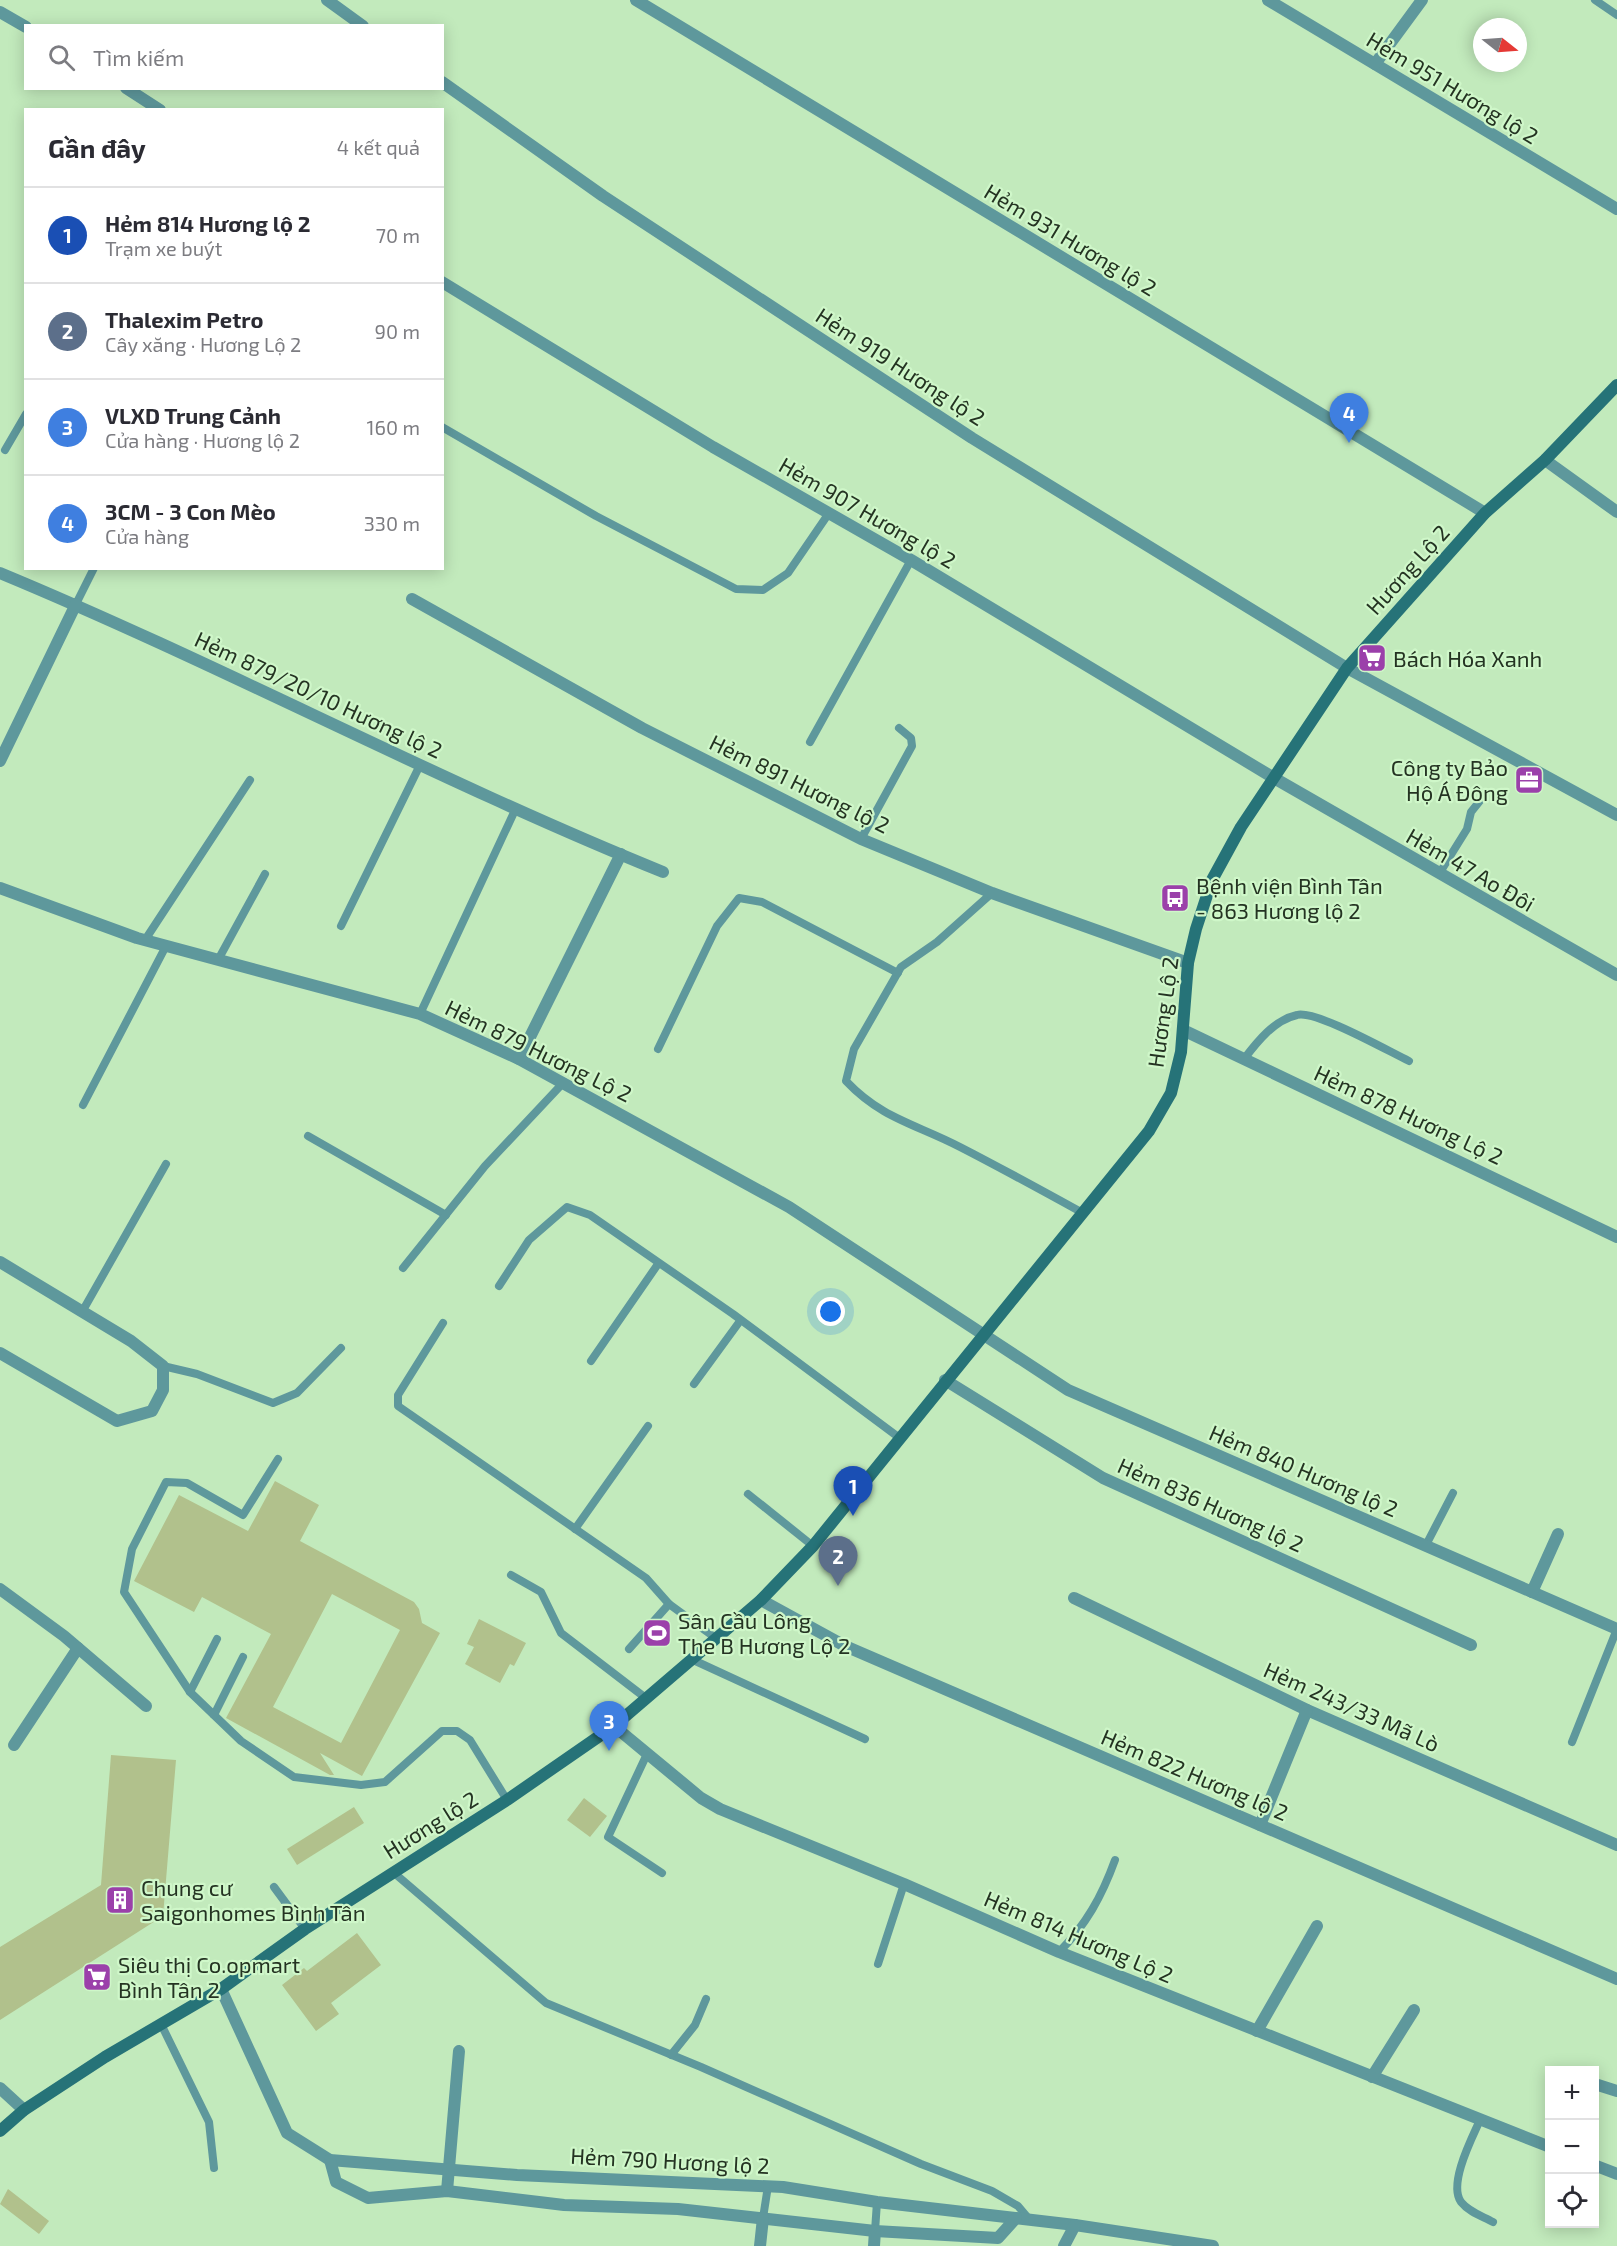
<!DOCTYPE html>
<html lang="vi">
<head>
<meta charset="utf-8">
<style>
  body { margin:0; font-family:"Exo 2",sans-serif; background:#f7f7f7; color:#2b2b33 }
  .controls { position:absolute; right:18px; bottom:18px; display:grid; overflow:hidden; border-radius:0px; box-shadow:0 3px 15px #0003 }
  .controls button { width:54px; height:54px; display:grid; place-items:center; padding:0; border:0; border-bottom:2px solid #e1e1e2; background:#fff; color:#2b2b33; font:30px sans-serif }
  .compass { position:absolute; left:1473px; top:18px; width:54px; height:54px; border-radius:50%; background:#fff; box-shadow:0 3px 15px #0003; rotate:107deg }
  .you { position:absolute; left:831px; top:1312px; width:21px; height:21px; margin:-15px; border:4px solid #fff; border-radius:50%; background:#1a73e8; box-shadow:0 0 0 9px #1a73e833 }
  .badge { display:grid; place-items:center; width:39px; height:39px; border-radius:50%; background:#7c3aed; color:#fff; font-size:20px; font-weight:700 }
  .pin { position:absolute; translate:-50% -50px; filter:drop-shadow(0 2px 3px #0008) }
  .pin::after { content:''; position:absolute; top:32px; width:21px; height:18px; background:inherit; clip-path:polygon(0 0,100% 0,50% 100%) }
  .list { margin:0; padding:0; list-style:none }
  h2 { display:flex; justify-content:space-between; align-items:center; height:78px; margin:0; padding:0 24px; font-size:26px }
  h2 small { font-size:20px; font-weight:400; color:#7c7c81 }
  .list li { display:grid; grid-template-columns:39px 1fr auto; gap:18px; align-items:center; box-sizing:border-box; height:96px; padding:0 24px; border-top:2px solid #e1e1e2 }
  .list b { display:block; font-size:22px; white-space:nowrap }
  .list p { margin:0; font-size:20px; white-space:nowrap; color:#7c7c81 }
  .list em { font-size:20px; font-style:normal; color:#7c7c81 }
  .icon { flex:none; width:33px; height:33px; fill:none; stroke:currentColor; stroke-width:2; stroke-linecap:round; stroke-linejoin:round }
  .map { position:relative; flex:none; width:1617px; height:2246px; overflow:hidden }
  .search { position:absolute; background:#fff; box-shadow:0 3px 15px #0003; left:24px; top:24px; width:420px; height:66px; display:flex; align-items:center; gap:15px; box-sizing:border-box; padding:0 21px; border-radius:0px; color:#7c7c81; font-size:22px }
  .panel { position:absolute; background:#fff; box-shadow:0 3px 15px #0003; left:24px; top:108px; width:420px; height:462px; border-radius:0px }
  .map>svg:first-child { display:block }
  .building { fill:#b1c18c; fill-rule:evenodd }
  .lines { fill:none; stroke-linecap:round; stroke-linejoin:round }
  .lane { stroke:#5e989c; stroke-width:8 }
  .street { stroke:#5e989c; stroke-width:12 }
  .secondary { stroke:#267378; stroke-width:12 }
  .labels { text-anchor:middle; dominant-baseline:central; stroke-width:4.5; stroke-linejoin:round; paint-order:stroke }
  .street-label { font-size:22px; fill:#243322; stroke:#cff7c9 }
  .poi-label { font-size:22px; fill:#243322; stroke:#cff7c9; text-anchor:start }
</style>
</head>
<body>
<div class="map">
<svg width="1617" height="2246" viewBox="0 0 1617 2246">
  <rect width="100%" height="100%" fill="#c2eabc"/>
  <g class="building">
    <path d="M275,1481L319,1505L300,1541L414,1602L419,1609L422,1623L440,1633L362,1776L320,1753L334,1775H330L226,1718L271,1634L202,1597L194,1612L134,1581L179,1495L248,1531ZM332,1594L400,1630L341,1743L273,1707Z"/>
    <path d="M479,1619L526,1643L514,1666L510,1664L500,1683L465,1664L474,1647L467,1644Z"/>
    <path d="M111,1755L176,1760L163,1916L0,2020V1947L101,1885Z"/>
    <path d="M584,1798L607,1816L590,1837L567,1820Z"/>
    <path d="M354,1807L364,1823L297,1865L287,1849Z"/>
    <path d="M357,1933L381,1965L331,2003L339,2014L316,2031L282,1985L304,1968L307,1971Z"/>
    <path d="M8,2189L49,2221L39,2234L0,2204Z"/>
  </g>
  <g class="lines">
    <g class="lane">
      <path d="M1595,0L1617,15"/>
      <path d="M442,427L596,516L736,589L763,590L788,573L829,513"/>
      <path d="M5,450L26,414"/>
      <path d="M76,604L94,568"/>
      <path d="M810,742L911,560"/>
      <path d="M861,839L912,746L911,738L899,728"/>
      <path d="M1439,874L1467,829L1471,812L1483,797"/>
      <path d="M992,893L937,942L901,967L854,1049L846,1081C882,1119 916,1124 960,1147C1001,1168 1041,1190 1081,1212"/>
      <path d="M341,926L420,765"/>
      <path d="M145,940L250,780"/>
      <path d="M218,960L265,874"/>
      <path d="M420,1014L516,808"/>
      <path d="M658,1049L717,926L739,898L762,902L898,973"/>
      <path d="M1244,1059C1257,1042 1274,1020 1297,1015C1316,1010 1388,1051 1409,1061"/>
      <path d="M83,1105L166,946"/>
      <path d="M308,1136L446,1215"/>
      <path d="M403,1268L485,1166L564,1082"/>
      <path d="M499,1286L529,1240L567,1207L590,1215L733,1314L901,1439"/>
      <path d="M82,1312L166,1164"/>
      <path d="M443,1323L398,1395V1406L646,1578L669,1604L717,1639"/>
      <path d="M591,1361L658,1264"/>
      <path d="M163,1366L197,1374L273,1403L297,1393L341,1348"/>
      <path d="M694,1384L740,1321"/>
      <path d="M278,1459L243,1515L187,1483L166,1482L132,1549L124,1592L190,1692L241,1741L294,1777L361,1785L385,1782L442,1731H457L470,1740L507,1800"/>
      <path d="M748,1494L813,1546"/>
      <path d="M575,1529L648,1426"/>
      <path d="M1426,1545L1453,1493"/>
      <path d="M511,1575L541,1592L561,1633L647,1699"/>
      <path d="M629,1649L669,1604"/>
      <path d="M691,1659L865,1739"/>
      <path d="M190,1692L217,1639"/>
      <path d="M214,1715L243,1657"/>
      <path d="M1572,1742L1617,1629"/>
      <path d="M647,1754L608,1837L662,1873"/>
      <path d="M393,1872L546,2003L701,2067L921,2164L992,2191L1018,2206L1029,2219"/>
      <path d="M274,1887L305,1929"/>
      <path d="M1059,1952C1086,1925 1102,1896 1115,1860"/>
      <path d="M878,1964L904,1884"/>
      <path d="M161,2024L209,2122L214,2168"/>
      <path d="M671,2055L695,2025L706,1999"/>
      <path d="M1480,2120C1472,2138 1448,2184 1461,2202C1469,2212 1482,2216 1493,2222"/>
      <path d="M763,2218L768,2186"/>
      <path d="M875,2231L877,2202"/>
    </g>
    <g class="street">
      <path d="M327,0L363,26"/>
      <path d="M636,0L1485,513"/>
      <path d="M1268,0L1617,209"/>
      <path d="M0,12L26,27"/>
      <path d="M1375,64L1422,0"/>
      <path d="M442,82L603,196L972,438L1347,668L1617,815"/>
      <path d="M126,88L160,110"/>
      <path d="M442,282L713,447L911,560L1274,778L1617,975"/>
      <path d="M1545,460L1617,512"/>
      <path d="M0,573C224,666 438,781 663,872"/>
      <path d="M412,599L642,728L861,839L992,893L1188,963"/>
      <path d="M0,761L76,604"/>
      <path d="M0,888L137,938L420,1014L519,1059L789,1207L1068,1390L1617,1629"/>
      <path d="M1183,1030L1617,1237"/>
      <path d="M519,1059L621,854"/>
      <path d="M0,1262L131,1341L163,1366V1390L152,1411L117,1421L0,1353"/>
      <path d="M945,1380L1103,1478L1471,1645"/>
      <path d="M0,1589L64,1636L146,1706"/>
      <path d="M1532,1592L1558,1534"/>
      <path d="M1074,1598L1307,1710L1617,1845"/>
      <path d="M761,1600L845,1646L1617,1979"/>
      <path d="M614,1726L701,1798L720,1809L904,1884L1059,1952L1550,2147"/>
      <path d="M14,1745L78,1648"/>
      <path d="M1260,1825L1307,1710"/>
      <path d="M221,1989L287,2133L330,2160L517,2175L783,2187L877,2202L1075,2225L1213,2246"/>
      <path d="M1257,2031L1317,1926"/>
      <path d="M1372,2077L1414,2010"/>
      <path d="M1598,2085L1617,2091"/>
      <path d="M0,2088L24,2110"/>
      <path d="M330,2160L336,2182L368,2198L447,2191L564,2205L678,2209L875,2231L998,2238L1016,2218"/>
      <path d="M1594,2165L1617,2174"/>
      <path d="M447,2191L459,2051"/>
      <path d="M760,2246L763,2218"/>
      <path d="M874,2246L875,2231"/>
      <path d="M1064,2246L1075,2225"/>
    </g>
    <path class="secondary" d="M0,2131L24,2110L105,2057L221,1989L305,1929L507,1800L614,1726L761,1600L813,1546L1149,1131L1171,1093L1181,1052L1188,963L1196,929L1212,880L1241,827L1347,668L1485,513L1545,460L1617,385"/>
  </g>
  <defs>
    <g id="supermarket-square" transform="scale(1.5)"><rect x="-9" y="-9" width="18" height="18" rx="4" fill="#9b40aa" stroke="#cff7c9"/><path d="M-6-5.5h2.5l.6 2H6L4.5 2H-2.5L-4.4-4H-6ZM-1.5 3.2a1.3 1.3 0 1 0 .1 0ZM3 3.2a1.3 1.3 0 1 0 .1 0Z" fill="#fff"/></g>
    <g id="office-square" transform="scale(1.5)"><rect x="-9" y="-9" width="18" height="18" rx="4" fill="#9b40aa" stroke="#cff7c9"/><path d="M-6-3h4V-5.5h4V-3h4V5H-6ZM-1-4.5V-3h2v-1.5ZM-6 0V1H6V0Z" fill="#fff"/></g>
    <g id="bus-square" transform="scale(1.5)"><rect x="-9" y="-9" width="18" height="18" rx="4" fill="#9b40aa" stroke="#cff7c9"/><path d="M-5-6H5V4H4V6H2V4H-2V6H-4V4H-5ZM-3.5-4V0h7V-4ZM-3.5 1.2v1.5H-2V1.2ZM2 1.2v1.5H3.5V1.2Z" fill="#fff"/></g>
    <g id="stadium-square" transform="scale(1.5)"><rect x="-9" y="-9" width="18" height="18" rx="4" fill="#9b40aa" stroke="#cff7c9"/><path d="M0-5a6.5 5 0 1 0 0 10a6.5 5 0 1 0 0-10ZM-3.5-1.8h7v3.6h-7Z" fill="#fff"/></g>
    <g id="building-square" transform="scale(1.5)"><rect x="-9" y="-9" width="18" height="18" rx="4" fill="#9b40aa" stroke="#cff7c9"/><path d="M-4-6H4V6H1V3H-1V6H-4ZM-2.5-4.3h1.7v1.8h-1.7ZM.8-4.3h1.7v1.8H.8ZM-2.5-1h1.7V.8h-1.7ZM.8-1h1.7V.8H.8Z" fill="#fff"/></g>
  </defs>
  <g fill-rule="evenodd">
    <use href="#supermarket-square" x="1372" y="658"/>
    <use href="#office-square" x="1529" y="780"/>
    <use href="#bus-square" x="1175" y="898"/>
    <use href="#stadium-square" x="657" y="1633"/>
    <use href="#building-square" x="120" y="1900"/>
    <use href="#supermarket-square" x="97" y="1977"/>
  </g>
  <g class="labels">
    <g class="street-label">
      <text transform="translate(1453 87) rotate(31)">Hẻm 951 Hương lộ 2</text>
      <text transform="translate(1071 239) rotate(31)">Hẻm 931 Hương lộ 2</text>
      <text transform="translate(901 366) rotate(33)">Hẻm 919 Hương lộ 2</text>
      <text transform="translate(868 512) rotate(30)">Hẻm 907 Hương lộ 2</text>
      <text transform="translate(1407 569) rotate(-48)">Hương Lộ 2</text>
      <text transform="translate(319 694) rotate(25)">Hẻm 879/20/10 Hương lộ 2</text>
      <text transform="translate(800 783) rotate(26)">Hẻm 891 Hương lộ 2</text>
      <text transform="translate(1471 869) rotate(30)">Hẻm 47 Ao Đôi</text>
      <text transform="translate(1162 1012) rotate(-82)">Hương Lộ 2</text>
      <text transform="translate(539 1050) rotate(26)">Hẻm 879 Hương Lộ 2</text>
      <text transform="translate(1409 1114) rotate(25)">Hẻm 878 Hương Lộ 2</text>
      <text transform="translate(1304 1470) rotate(23)">Hẻm 840 Hương lộ 2</text>
      <text transform="translate(1211 1504) rotate(24)">Hẻm 836 Hương lộ 2</text>
      <text transform="translate(1352 1706) rotate(24)">Hẻm 243/33 Mã Lò</text>
      <text transform="translate(1195 1774) rotate(23)">Hẻm 822 Hương lộ 2</text>
      <text transform="translate(430 1824) rotate(-32)">Hương lộ 2</text>
      <text transform="translate(1079 1936) rotate(23)">Hẻm 814 Hương Lộ 2</text>
      <text transform="translate(670 2160) rotate(3)">Hẻm 790 Hương lộ 2</text>
    </g>
    <g class="poi-label">
      <text x="1393" y="658">Bách Hóa Xanh</text>
      <text x="1508" y="767" text-anchor="end">Công ty Bảo<tspan x="1508" dy="25">Hộ Á Đông</tspan></text>
      <text x="1196" y="885">Bệnh viện Bình Tân<tspan x="1196" dy="25">- 863 Hương lộ 2</tspan></text>
      <text x="678" y="1620">Sân Cầu Lông<tspan x="678" dy="25">The B Hương Lộ 2</tspan></text>
      <text x="141" y="1887">Chung cư<tspan x="141" dy="25">Saigonhomes Bình Tân</tspan></text>
      <text x="118" y="1964">Siêu thị Co.opmart<tspan x="118" dy="25">Bình Tân 2</tspan></text>
    </g>
  </g>
</svg>
<div class="controls">
<button>+</button>
<button>−</button>
<button><svg class="icon" aria-label="locate" viewBox="0 0 24 24"><circle cx="12" cy="12" r="6"/><path d="M12 2v4M12 18v4M2 12h4M18 12h4"/></svg></button>
</div>
<svg class="compass" viewBox="-18 -18 36 36"><path d="M0-13l5 13h-10z" fill="#e53935"/><path d="M0 13l5-13h-10z" fill="#7c7c81"/></svg>
<div class="you"></div>
<div class="pin badge" style="left:853px;top:1516px;background:#1a4fb4">1</div>
<div class="pin badge" style="left:838px;top:1586px;background:#5c6f8a">2</div>
<div class="pin badge" style="left:609px;top:1751px;background:#3f7fe0">3</div>
<div class="pin badge" style="left:1349px;top:443px;background:#3f7fe0">4</div>
<div class="search"><svg class="icon" aria-label="search" viewBox="0 0 24 24"><circle cx="10" cy="10" r="6"/><path d="M15 15l6 6"/></svg>Tìm kiếm</div>
<section class="panel">
<h2>Gần đây<small>4 kết quả</small></h2>
<ul class="list">
<li><span class="badge" style="background:#1a4fb4">1</span><div><b>Hẻm 814 Hương lộ 2</b><p>Trạm xe buýt</p></div><em>70 m</em></li>
<li><span class="badge" style="background:#5c6f8a">2</span><div><b>Thalexim Petro</b><p>Cây xăng · Hương Lộ 2</p></div><em>90 m</em></li>
<li><span class="badge" style="background:#3f7fe0">3</span><div><b>VLXD Trung Cảnh</b><p>Cửa hàng · Hương lộ 2</p></div><em>160 m</em></li>
<li><span class="badge" style="background:#3f7fe0">4</span><div><b>3CM - 3 Con Mèo</b><p>Cửa hàng</p></div><em>330 m</em></li>
</ul>
</section>
</div>
</body>
</html>
